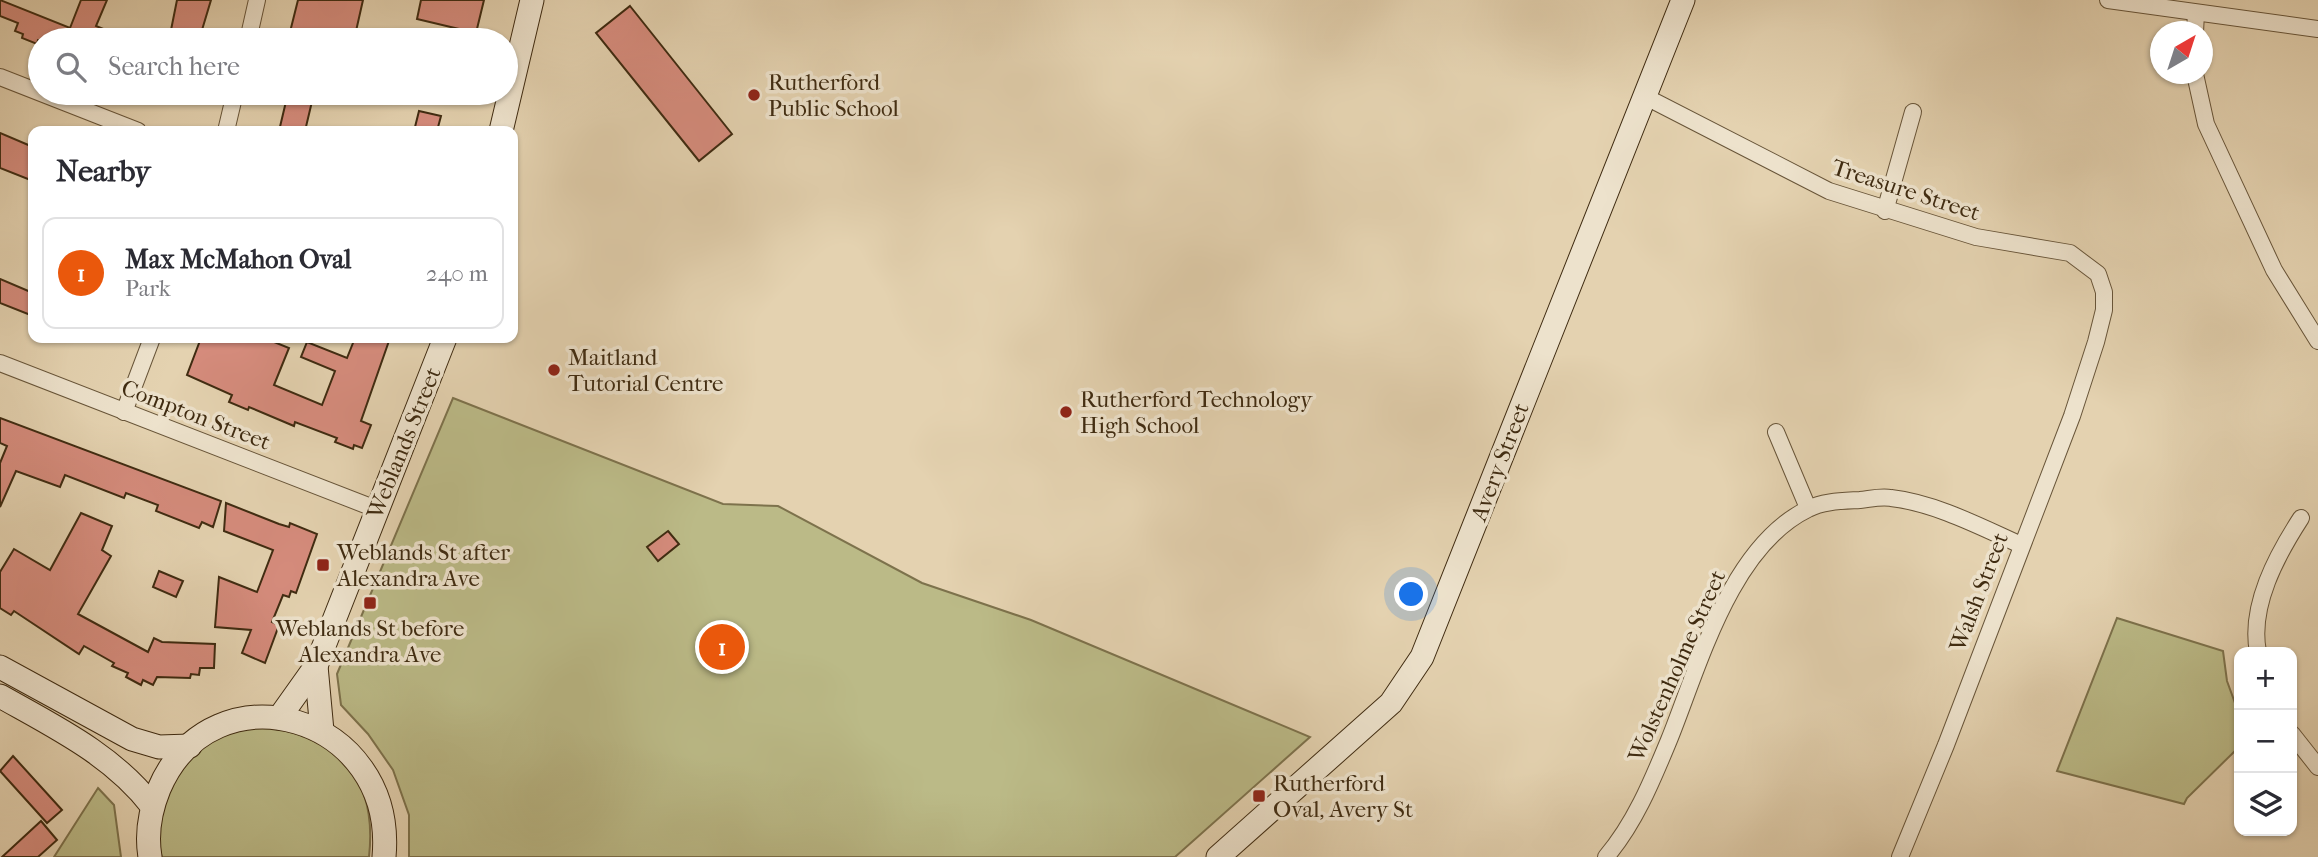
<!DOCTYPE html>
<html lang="en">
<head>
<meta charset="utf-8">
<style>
  body { margin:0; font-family:"IM FELL French Canon",serif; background:#f2f2f3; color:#2b2b33 }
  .controls { position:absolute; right:21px; bottom:21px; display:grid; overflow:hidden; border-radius:14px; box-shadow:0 2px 5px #0004 }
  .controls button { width:63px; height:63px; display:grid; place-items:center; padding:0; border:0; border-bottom:2px solid #e1e1e2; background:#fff; color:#2b2b33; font:35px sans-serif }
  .compass { position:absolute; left:2150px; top:21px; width:63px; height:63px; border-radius:50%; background:#fff; box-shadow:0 2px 5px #0004; rotate:39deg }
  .you { position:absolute; left:1412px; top:595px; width:24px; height:24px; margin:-18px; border:5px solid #fff; border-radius:50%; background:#1a73e8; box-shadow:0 0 0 10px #1a73e833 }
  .badge { display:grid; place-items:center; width:46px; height:46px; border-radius:50%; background:#ea580c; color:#fff; font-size:23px; font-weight:700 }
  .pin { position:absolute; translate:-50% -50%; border:4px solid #fff; box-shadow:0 2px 7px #0006 }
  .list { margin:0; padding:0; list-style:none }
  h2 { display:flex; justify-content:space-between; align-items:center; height:91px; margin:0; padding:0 28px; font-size:30px }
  h2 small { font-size:23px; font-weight:400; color:#7c7c81 }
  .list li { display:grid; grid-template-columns:46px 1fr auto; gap:21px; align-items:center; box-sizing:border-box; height:112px; margin:0 14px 14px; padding:0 14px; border:2px solid #e1e1e2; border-radius:14px }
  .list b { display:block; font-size:26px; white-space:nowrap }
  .list p { margin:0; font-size:23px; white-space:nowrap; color:#7c7c81 }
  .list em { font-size:23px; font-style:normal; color:#7c7c81 }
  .icon { flex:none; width:38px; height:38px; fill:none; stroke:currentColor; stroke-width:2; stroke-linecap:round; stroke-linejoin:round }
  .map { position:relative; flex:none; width:2318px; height:857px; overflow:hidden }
  .search { position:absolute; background:#fff; box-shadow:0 2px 5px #0004; left:28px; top:28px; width:490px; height:77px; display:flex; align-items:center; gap:18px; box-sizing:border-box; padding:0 24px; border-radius:38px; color:#7c7c81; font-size:26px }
  .panel { position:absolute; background:#fff; box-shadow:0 2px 5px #0004; left:28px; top:126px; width:490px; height:217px; border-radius:14px }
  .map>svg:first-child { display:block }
  .green { fill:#bbba87; stroke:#7d724c; stroke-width:2 }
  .building { fill:#d68c7d; stroke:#3f2b11; stroke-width:2 }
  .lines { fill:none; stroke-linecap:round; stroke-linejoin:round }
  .street-casing { stroke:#685539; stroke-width:18 }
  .secondary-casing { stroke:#3f2b11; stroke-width:25 }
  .street { stroke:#ede2cc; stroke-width:16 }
  .secondary { stroke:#ede2cc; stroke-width:23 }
  .poi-dot { fill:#8f2418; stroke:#ede2cc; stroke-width:2.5 }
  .labels { text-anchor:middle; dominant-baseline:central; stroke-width:7; stroke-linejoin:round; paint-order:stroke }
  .poi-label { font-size:23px; fill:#3f2b11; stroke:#ede2cc; text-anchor:start }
  .street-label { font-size:23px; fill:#3f2b11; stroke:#ede2cc }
</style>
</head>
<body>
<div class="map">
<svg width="2318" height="857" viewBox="0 0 2318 857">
  <rect width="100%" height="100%" fill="#e4d2b0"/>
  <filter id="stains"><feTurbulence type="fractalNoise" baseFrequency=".00286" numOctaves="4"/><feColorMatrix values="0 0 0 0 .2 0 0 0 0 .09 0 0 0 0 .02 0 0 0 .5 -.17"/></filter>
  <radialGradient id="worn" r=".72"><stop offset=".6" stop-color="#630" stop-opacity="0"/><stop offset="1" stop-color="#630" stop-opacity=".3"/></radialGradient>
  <g class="green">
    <path d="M453,398L723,504L778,506L922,583L1031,620L1310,737L1175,857H409V815L393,770L368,734L341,705L337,674Z"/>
    <path d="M2117,618L2223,651L2227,681L2239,714V747L2187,798L2184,804L2057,771Z"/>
    <path d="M256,726C336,733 378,775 369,857H162C146,810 179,752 224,734C234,730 246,729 256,726Z"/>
    <path d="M98,788L114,805L121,857H54Z"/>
  </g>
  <g class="building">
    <path d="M0,0L70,28L81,0H107L96,26L130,40H38L37,44L22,38L23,34L15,31L18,23L0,16Z"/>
    <path d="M177,0H211L199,40H169Z"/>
    <path d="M298,0H363L354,40H288Z"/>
    <path d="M421,0H484L476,33L417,19Z"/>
    <path d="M630,6L732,134L699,161L596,33Z"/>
    <path d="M288,93H314L305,131H279Z"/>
    <path d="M419,111L441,116L437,131H414Z"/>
    <path d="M0,133L33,147V181L0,168Z"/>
    <path d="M0,279L33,293V316L0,303Z"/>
    <path d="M201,338H276L274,342L289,348L274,385L322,405L335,371L301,357L307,342L347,358L355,338H390L361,421L371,425L362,448L354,445L353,449L335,442L337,438L295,422L294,426L249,407L248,410L229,402L232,395L187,375Z"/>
    <path d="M0,418L221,501L213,527L202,522L199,528L156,511L158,505L126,493L124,498L65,475L60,487L16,471L0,507V463L7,446L0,443Z"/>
    <path d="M226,503L279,524L289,527L290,523L317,534L296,593L291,591L289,597L283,595L272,622L279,625L265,663L242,653L251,630L215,627L219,577L257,592L273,550L224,531Z"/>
    <path d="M81,513L112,526L102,550L111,556L78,614L148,652L154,638L162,642L215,644L214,668H200L199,675L191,674L190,678L157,677L153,685L143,680L141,685L126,677L128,673L112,666L114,663L84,646L79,654L14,611L11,615L0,608V572L14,549L50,570Z"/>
    <path d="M668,531L679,544L658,561L647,547Z"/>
    <path d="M159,571L183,581L176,597L153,587Z"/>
    <path d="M13,756L62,810L47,823L0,771Z"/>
    <path d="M41,821L57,840L38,857H2Z"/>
  </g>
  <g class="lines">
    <g class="street-casing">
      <g id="street">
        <path d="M2108,0L2318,29"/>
        <path d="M2195,32L2196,13"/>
        <path d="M248,40L257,0"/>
        <path d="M2195,74L2206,124L2274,270L2318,341"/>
        <path d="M0,77L138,131"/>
        <path d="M1644,96L1829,191L1976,237L2070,253L2098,274L2104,292V310L2096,342L2072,416L1946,745L1900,857"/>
        <path d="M226,131L235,93"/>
        <path d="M1885,211L1913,112"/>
        <path d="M0,363L376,509"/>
        <path d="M124,412L152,338"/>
        <path d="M1776,432L1808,508"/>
        <path d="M2258,652C2249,606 2277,555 2301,518"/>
        <path d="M2292,734L2318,767"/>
        <path d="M1606,857C1635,823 1652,781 1669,740C1699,666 1730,547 1808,509C1823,501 1843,501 1860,500C1870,499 1881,496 1891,498C1935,503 1981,527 2021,545"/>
      </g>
    </g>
    <g class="secondary-casing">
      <g id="secondary">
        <path d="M501,131L532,0"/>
        <path d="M316,666L322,731"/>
        <path d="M0,667L132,739L159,747L190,746"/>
        <path d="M0,696C55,727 113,755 152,806"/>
        <path d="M279,718L316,666L445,338"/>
        <path d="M150,857C146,833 150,811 159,789C213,662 397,715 384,857"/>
        <path d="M1218,857L1391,703L1422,657L1683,0"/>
      </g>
    </g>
    <use href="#street" class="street"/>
    <use href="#secondary" class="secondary"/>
  </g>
  <g class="poi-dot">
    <circle cx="754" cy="95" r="7"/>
    <circle cx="554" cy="370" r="7"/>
    <circle cx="1066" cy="412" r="7"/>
    <rect x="316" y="558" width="14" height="14" rx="3.5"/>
    <rect x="363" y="596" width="14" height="14" rx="3.5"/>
    <rect x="1252" y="789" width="14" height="14" rx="3.5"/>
  </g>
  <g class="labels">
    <g class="poi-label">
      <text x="768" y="82">Rutherford<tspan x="768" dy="26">Public School</tspan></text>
      <text x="568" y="357">Maitland<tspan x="568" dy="26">Tutorial Centre</tspan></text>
      <text x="1080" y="399">Rutherford Technology<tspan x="1080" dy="26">High School</tspan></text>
      <text x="337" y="552">Weblands St after<tspan x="337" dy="26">Alexandra Ave</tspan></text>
      <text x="370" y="628" text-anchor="middle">Weblands St before<tspan x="370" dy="26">Alexandra Ave</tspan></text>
      <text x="1273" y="783">Rutherford<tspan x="1273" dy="26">Oval, Avery St</tspan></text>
    </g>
    <g class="street-label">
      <text transform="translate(1906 190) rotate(18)">Treasure Street</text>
      <text transform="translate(196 415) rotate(21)">Compton Street</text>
      <text transform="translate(404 443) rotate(-68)">Weblands Street</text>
      <text transform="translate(1500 462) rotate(-69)">Avery Street</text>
      <text transform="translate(1979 592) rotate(-69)">Walsh Street</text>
      <text transform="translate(1677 666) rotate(-66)">Wolstenholme Street</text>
    </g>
  </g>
  <rect width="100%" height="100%" filter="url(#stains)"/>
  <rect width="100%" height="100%" fill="url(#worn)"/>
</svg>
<div class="controls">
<button>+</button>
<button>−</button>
<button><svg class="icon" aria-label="layers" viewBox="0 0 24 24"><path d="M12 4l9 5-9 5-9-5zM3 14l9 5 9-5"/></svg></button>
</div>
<svg class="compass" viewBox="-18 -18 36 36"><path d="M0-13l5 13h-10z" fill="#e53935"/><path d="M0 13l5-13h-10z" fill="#7c7c81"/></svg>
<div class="you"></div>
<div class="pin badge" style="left:722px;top:647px">1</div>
<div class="search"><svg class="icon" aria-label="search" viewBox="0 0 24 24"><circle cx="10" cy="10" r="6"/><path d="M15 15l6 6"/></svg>Search here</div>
<section class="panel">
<h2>Nearby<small></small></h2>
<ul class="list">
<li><span class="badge">1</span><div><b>Max McMahon Oval</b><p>Park</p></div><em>240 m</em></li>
</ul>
</section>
</div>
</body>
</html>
